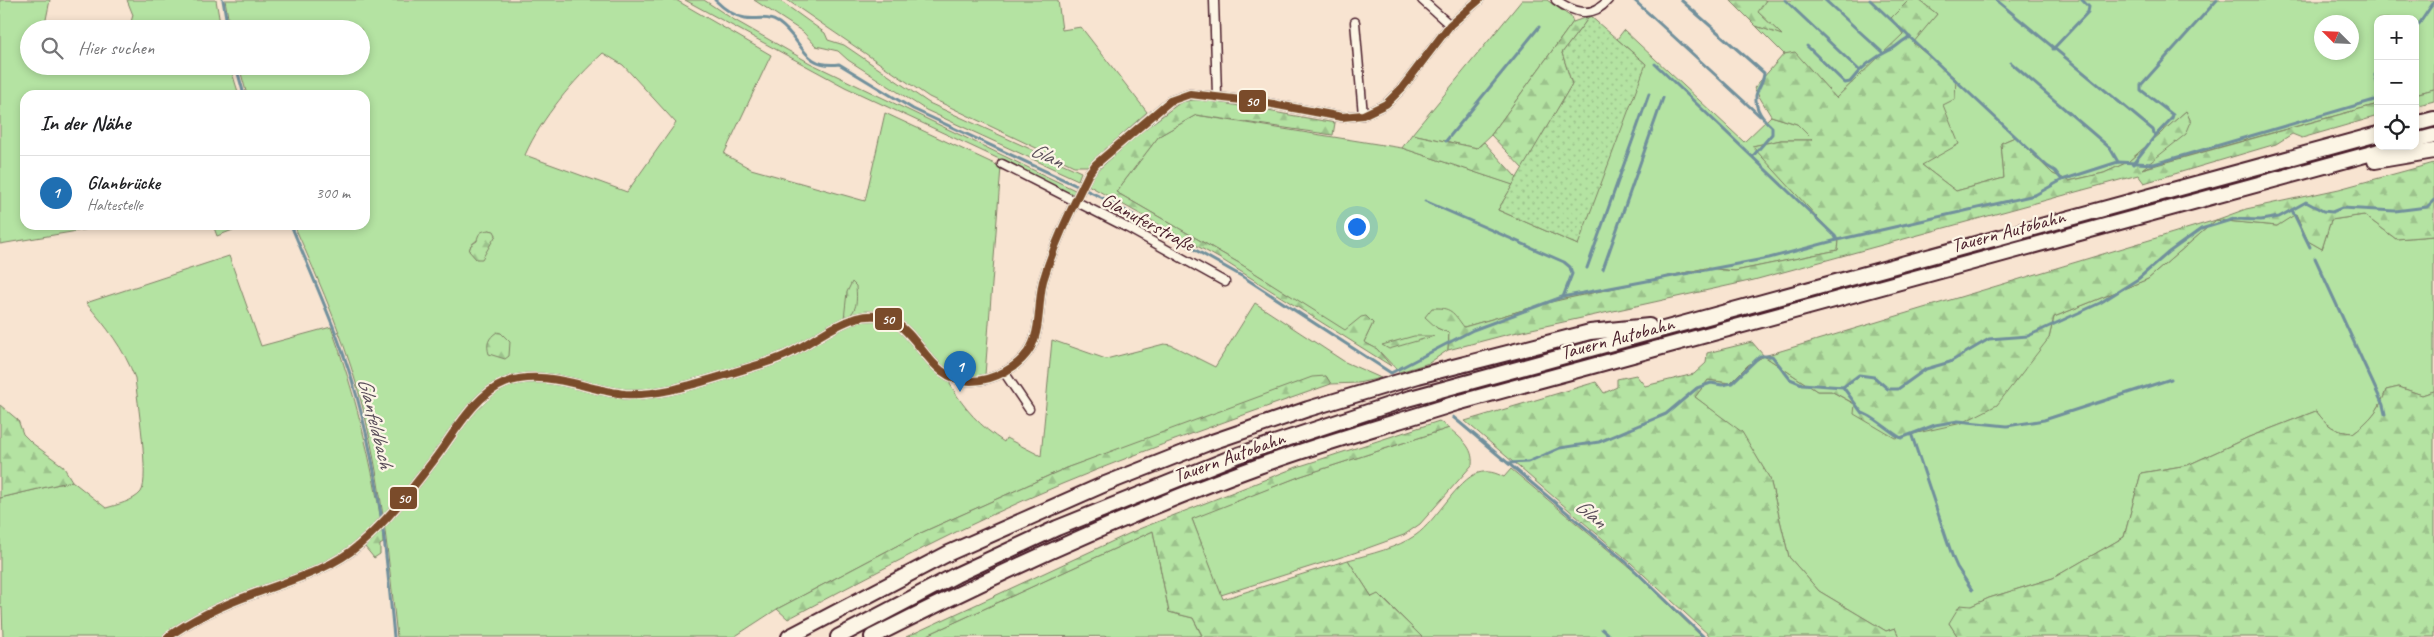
<!DOCTYPE html>
<html lang="de">
<head>
<meta charset="utf-8">
<style>
  body { margin:0; font-family:Caveat,sans-serif; background:#f2f2f2; color:#202124 }
  .controls { position:absolute; right:15px; top:15px; display:grid; overflow:hidden; border-radius:10px; box-shadow:0 2px 8px #0003 }
  .controls button { width:45px; height:45px; display:grid; place-items:center; padding:0; border:0; border-bottom:1px solid #e0e0e0; background:#fff; color:#202124; font:25px sans-serif }
  .compass { position:absolute; left:2314px; top:15px; width:45px; height:45px; border-radius:50%; background:#fff; box-shadow:0 2px 8px #0003; rotate:294deg }
  .you { position:absolute; left:1356px; top:226px; width:18px; height:18px; margin:-12px; border:4px solid #fff; border-radius:50%; background:#1a73e8; box-shadow:0 0 0 8px #1a73e833 }
  .badge { display:grid; place-items:center; width:32px; height:32px; border-radius:50%; background:#1f6fb2; color:#fff; font-size:16px; font-weight:700 }
  .pin { position:absolute; translate:-50% -41px; filter:drop-shadow(0 1px 2px #0008) }
  .pin::after { content:''; position:absolute; top:26px; width:18px; height:15px; background:inherit; clip-path:polygon(0 0,100% 0,50% 100%) }
  .list { margin:0; padding:0; list-style:none }
  h2 { display:flex; justify-content:space-between; align-items:center; height:65px; margin:0; padding:0 20px; font-size:21px }
  h2 small { font-size:16px; font-weight:400; color:#757577 }
  .list li { display:grid; grid-template-columns:32px 1fr auto; gap:15px; align-items:center; box-sizing:border-box; height:75px; padding:0 20px; border-top:1px solid #e0e0e0 }
  .list b { display:block; font-size:19px; white-space:nowrap }
  .list p { margin:0; font-size:16px; white-space:nowrap; color:#757577 }
  .list em { font-size:16px; font-style:normal; color:#757577 }
  .icon { flex:none; width:28px; height:28px; fill:none; stroke:currentColor; stroke-width:2; stroke-linecap:round; stroke-linejoin:round }
  .map { position:relative; flex:none; width:2434px; height:637px; overflow:hidden }
  .search { position:absolute; background:#fff; box-shadow:0 2px 8px #0003; left:20px; top:20px; width:350px; height:55px; display:flex; align-items:center; gap:12px; box-sizing:border-box; padding:0 18px; border-radius:28px; color:#757577; font-size:19px }
  .panel { position:absolute; background:#fff; box-shadow:0 2px 8px #0003; left:20px; top:90px; width:350px; height:140px; border-radius:15px }
  .map>svg:first-child { display:block }
  .grass { fill:#b4e3a2; stroke:#7f8166; fill-rule:evenodd }
  .forest { fill:url(#forest-firs); stroke:#7f8166 }
  .garden { fill:url(#garden-dots); stroke:#7f8166 }
  .lines { fill:none; stroke-linecap:round; stroke-linejoin:round }
  .stream { stroke:#71909c; stroke-width:3 }
  .street-casing { stroke:#4a1f2b; stroke-width:11 }
  .highway-casing { stroke:#4a1f2b; stroke-width:18 }
  .street { stroke:#fcf5e5; stroke-width:8 }
  .highway { stroke:#fcf5e5; stroke-width:14 }
  .bus-1-casing { stroke:#fcf5e5; stroke-width:11 }
  .bus-1 { stroke:#7a4b2a; stroke-width:8 }
  .labels { text-anchor:middle; dominant-baseline:central; stroke-width:4.5; stroke-linejoin:round; paint-order:stroke }
  .street-label { font-size:20px; fill:#4a1f2b; stroke:#fcf5e5 }
  .water-label { font-size:21px; font-style:italic; fill:#5a4e5a; stroke:#fcf5e5 }
  .line-badge { stroke:#fcf5e5; stroke-width:2 }
  .badge-label { font-size:14px; text-anchor:middle; font-weight:bold; fill:#fff }
</style>
</head>
<body>
<div class="map">
<svg width="2434" height="637" viewBox="0 0 2434 637">
  <defs>
    <pattern id="forest-firs" width="22" height="20" patternUnits="userSpaceOnUse" patternTransform="scale(1.25)"><rect width="22" height="20" fill="#b4e3a2"/><path d="M5 1l3.5 6h-7zM16 11l3.5 6h-7z" fill="#9cc28c"/></pattern>
    <pattern id="garden-dots" width="8" height="8" patternUnits="userSpaceOnUse" patternTransform="scale(1.25)"><rect width="8" height="8" fill="#b4e3a2"/><path d="M2 2h.1M6 6h.1" fill="none" stroke="#9cc28c" stroke-width="1.8" stroke-linecap="round"/></pattern>
  </defs>
  <rect width="100%" height="100%" fill="#f8e4d1"/>
  <filter id="ink" filterUnits="userSpaceOnUse"><feTurbulence type="fractalNoise" baseFrequency=".02" numOctaves="2"/><feDisplacementMap in="SourceGraphic" scale="10" xChannelSelector="R" yChannelSelector="G"/><feConvolveMatrix kernelMatrix="1 2 1 2 8 2 1 2 1" color-interpolation-filters="sRGB"/></filter>
  <g filter="url(#ink)">
    <g class="grass">
      <path d="M0,0H50L44,29H29V66H230L239,95H25V225H113L0,244Z"/>
      <path d="M127,0H216L221,29H129L133,15Z"/>
      <path d="M225,0H676L771,55L724,154L751,169L865,201L885,113L1001,167L985,375L962,377L952,374L950,384C963,408 981,427 1004,442L1006,438L1041,456L1052,340L1106,359L1164,344L1171,345L1215,367L1255,303L1345,362L1381,378L1358,383L1331,384L1326,376L1066,468L923,532L777,609L734,637H397C389,563 382,489 365,416C349,350 322,287 294,225H365V95H247L239,66H361V29H230ZM603,53L623,65L676,123L627,192L525,155C542,117 573,81 603,53ZM489,230L493,231L496,235L490,244L469,251L471,245Z"/>
      <path d="M685,0H704L731,18L810,63L1077,191L1073,198L1029,173L845,87Z"/>
      <path d="M754,0H779L825,33L828,40L844,45L929,103L1081,172L1078,180L926,110L848,60L838,51L816,46L803,32Z"/>
      <path d="M787,0H1058L1062,30L1081,27L1147,112L1087,166H1074L929,97Z"/>
      <path d="M1522,0H1547L1571,17L1573,22L1491,135L1477,148L1412,134Z"/>
      <path d="M1766,0H1909L1891,18L1904,34L1836,98L1795,53L1784,54L1756,26L1781,34L1757,11Z"/>
      <path d="M1919,0H2434V89L2415,94V19H2378V104L2140,169L2191,122L2186,111L2128,162L2104,173L2069,181L2053,174L2015,137L2001,143L2004,178L1956,191L1922,165L1913,42L1937,14ZM2322,22H2352V52H2322Z"/>
      <path d="M1624,30L1744,142L1771,116L1797,124L1814,140H1781L1753,146L1839,241L1838,250L1735,271L1706,268L1551,302L1464,327L1437,328L1449,333L1448,350L1429,363L1399,372L1377,349L1364,342L1373,323L1361,318L1345,331L1239,263L1116,192L1159,136L1196,115L1402,148L1514,185L1498,210L1646,64L1617,39Z"/>
      <path d="M2296,213L2308,241L2322,249L2331,220L2364,215L2396,239L2434,236V391L2422,395L2399,387L2386,390C2380,410 2369,421 2353,433C2334,432 2327,425 2316,411L2249,437L2188,465L2141,473L2124,537L2053,578L1989,598L1971,606L1949,623L1958,637H1899L1895,628L1886,631L1819,591L1789,557L1770,479L1742,433L1695,397L1708,380L1730,383L1748,365L1764,356L1817,391H1831L1856,405L2049,338L2054,317L2148,279L2216,220L2277,226Z"/>
      <path d="M213,225H246L217,236Z"/>
      <path d="M229,256L261,346L331,327C355,393 371,458 382,527L365,547L342,562L207,617L176,637H3L2,607H0V498L72,481L106,508C116,505 134,501 141,492C150,480 137,398 135,378C124,349 106,326 86,303Z"/>
      <path d="M1449,428C1461,439 1474,447 1472,465L1420,524L1404,535L1354,553L1221,595L1192,519H1189L1301,476Z"/>
      <path d="M1511,469L1635,572L1702,637H1422L1379,594L1372,597L1348,560C1371,554 1397,548 1416,535C1436,521 1458,479 1478,473C1488,470 1496,473 1504,477Z"/>
      <path d="M1153,531L1169,612L1193,618L1202,636L923,637Z"/>
    </g>
    <g class="forest">
      <path d="M1730,0H1766L1758,12L1782,35L1756,26Z"/>
      <path d="M1909,0H1919L1937,14L1913,43L1956,79L1955,99L1943,105L1959,144L1922,165L1956,191L2004,178L2001,143L2015,137L2053,174L2069,181L2104,173L2128,162L2186,111L2191,122L2186,134L2142,169L2378,104V116L2302,138L2292,134L2276,144L2144,183L2138,175L1754,280L1509,334L1448,350L1449,333L1437,328L1425,317L1432,308C1451,307 1453,312 1464,327L1551,302L1706,268L1735,271L1838,250L1839,241L1752,146L1781,140H1813L1797,124L1771,116L1754,88L1784,54L1795,52L1836,98L1903,34L1891,18Z"/>
      <path d="M1590,16L1562,53L1572,84L1523,169L1491,135L1573,22Z"/>
      <path d="M2434,89V101L2415,106V94Z"/>
      <path d="M1200,99L1335,123L1333,135L1196,115L1159,136L1116,192L1239,263L1345,330L1361,317L1366,316L1373,323L1364,342L1377,349L1391,366L1224,261L1088,185L1090,177L1142,131L1181,102Z"/>
      <path d="M1412,134L1477,148L1484,142L1578,245L1498,210L1513,185L1402,148Z"/>
      <path d="M2434,163V236L2396,239L2364,215L2331,220L2322,249L2308,241L2296,214L2277,226L2216,220L2148,279L2054,317L2049,338L1997,405L1962,423L1895,438L1854,414L1855,404L1831,391H1817L1764,356L1748,365L1730,383L1708,380L1695,397L1742,432L1770,479L1789,557L1819,591L1886,631L1895,628L1899,637H1711L1631,563L1465,421L1596,382L1604,393L1617,387V379L1636,375L1645,386L1694,374L1706,363L1707,353L1752,342L1764,356L2216,220L2246,209L2339,189Z"/>
      <path d="M489,230L494,231L496,235L482,259H476L469,251L471,245L477,241C478,233 481,231 489,230Z"/>
      <path d="M852,282L856,286C857,301 858,312 844,319L847,292Z"/>
      <path d="M497,332L501,333L510,342L509,356L505,359L489,354C486,344 488,338 497,332Z"/>
      <path d="M1414,336H1434L1389,349L1382,345Z"/>
      <path d="M1326,376L1331,384C1241,416 1151,447 1062,484C968,523 878,571 788,619L777,609L923,532L1066,468L1312,377Z"/>
      <path d="M2399,387L2422,395L2434,391V637H1958L1949,623L1960,605L1971,606L1989,598L2053,578L2124,537L2141,473L2188,465L2249,437L2316,411C2327,425 2334,432 2353,433C2369,421 2380,410 2386,390Z"/>
      <path d="M0,405L18,420L23,434L32,443L63,466L72,481L0,498Z"/>
      <path d="M1439,421L1449,428L1301,476L1192,519L1223,599L1348,560L1372,597L1378,594L1422,637H1198L1202,635L1193,618L1169,612L1153,531L923,637H906L1139,529L1297,467Z"/>
      <path d="M382,527L383,543L380,545V554L374,558L365,547Z"/>
    </g>
    <path class="garden" d="M1590,16L1646,64L1578,245L1498,210L1572,84L1562,53Z"/>
    <g class="lines">
      <g class="stream">
        <path d="M223,0L228,29"/>
        <path d="M715,0C723,8 733,16 745,18C757,20 767,15 779,23C803,40 803,69 839,64L913,109L1105,199L1245,278L1391,373L1473,330L1562,297L1769,258L1837,240L2035,195L2062,180L2118,162L2154,164L2378,99"/>
        <path d="M1634,0L1760,116"/>
        <path d="M1681,0L1764,73C1764,82 1757,88 1756,96C1755,110 1763,119 1772,127V134L1753,156"/>
        <path d="M1785,0L1859,70"/>
        <path d="M1825,0L1882,52"/>
        <path d="M1870,0L2047,166L2055,171L2062,180"/>
        <path d="M1996,0L2153,130L2155,136"/>
        <path d="M2415,30L2434,2"/>
        <path d="M1807,46L1845,83L1850,82C1861,67 1873,58 1890,50C1897,47 1902,40 1910,37"/>
        <path d="M2053,49L2088,12L2089,7L2082,0"/>
        <path d="M2011,63L2110,148L2118,162"/>
        <path d="M1655,64L1835,236L1837,240"/>
        <path d="M236,66L244,95"/>
        <path d="M2378,72L2375,75L2378,86"/>
        <path d="M1446,141L1539,27"/>
        <path d="M2133,164L2155,136L2172,118L2173,115L2141,90V85L2217,0"/>
        <path d="M1425,201L1564,262L1570,267L1572,274L1563,297"/>
        <path d="M2292,210L2310,247"/>
        <path d="M291,225C317,288 346,350 362,416C381,489 387,563 394,637"/>
        <path d="M2315,258L2383,405L2385,414"/>
        <path d="M1587,268L1649,94"/>
        <path d="M1603,269L1663,98"/>
        <path d="M1843,387L1859,375L1874,377L1888,389H1898L1926,369L1950,362L1989,339L2028,336L2100,303L2138,279L2169,252L2201,229L2234,219L2261,220L2279,217L2306,202L2323,211L2332,212L2342,208L2395,211L2427,207L2434,200"/>
        <path d="M1453,417L1626,562L1704,637"/>
        <path d="M1912,436L1953,558L1957,567L1972,590"/>
        <path d="M1508,463L1528,462L1560,448L1599,442L1666,414L1697,388L1711,383L1722,385L1732,383L1760,356H1772L1790,379L1802,384L1843,387L1862,413C1872,415 1890,432 1901,438L1935,425L1958,421L2007,426L2044,420L2171,379"/>
        <path d="M1602,629L1611,637"/>
      </g>
      <g class="street-casing">
        <g id="street">
          <path d="M1214,0L1217,95"/>
          <path d="M1422,0L1450,25"/>
          <path d="M1556,0C1574,13 1592,19 1608,0"/>
          <path d="M1355,22L1363,115"/>
          <path d="M1002,164L1126,227L1225,282"/>
          <path d="M1004,372L1029,409"/>
          <path d="M168,637C195,617 225,604 256,593C291,580 330,570 359,545C387,521 412,489 434,460C454,434 474,395 505,383C544,368 586,390 625,394C661,396 697,383 732,373C750,367 769,363 786,355C810,344 830,326 856,318C918,301 918,382 971,381C993,381 1020,367 1031,347C1041,328 1038,301 1043,281C1054,243 1072,208 1089,173L1096,164L1170,101L1190,94L1267,103L1342,117L1363,115L1386,104L1402,88L1450,25L1479,0"/>
        </g>
      </g>
      <g class="highway-casing">
        <g id="highway">
          <path d="M2415,124L2434,119"/>
          <path d="M2415,141L2434,136"/>
          <path d="M2375,161L2434,151"/>
          <path d="M789,637L949,553L1105,484L1206,444L1308,409L1418,376L1590,332L1649,326"/>
          <path d="M838,637L956,575L1057,528L1238,455L1407,399L2378,134"/>
          <path d="M872,637C998,573 1126,514 1259,466C1324,442 1391,424 1457,403L2398,146"/>
        </g>
      </g>
      <use href="#street" class="street"/>
      <use href="#highway" class="highway"/>
      <g class="bus-1-casing">
        <path id="bus-1" d="M168,637C195,617 225,604 256,593C291,580 330,570 359,545C387,521 412,489 434,460C454,434 474,395 505,383C544,368 586,390 625,394C661,396 697,383 732,373C750,367 769,363 786,355C810,344 830,326 856,318C918,301 918,382 971,381C993,381 1020,367 1031,347C1041,328 1038,301 1043,281C1054,243 1072,208 1089,173L1096,164L1170,101L1190,94L1267,103L1342,117L1363,115L1386,104L1402,88L1450,25L1479,0"/>
      </g>
      <use href="#bus-1" class="bus-1"/>
    </g>
  </g>
  <g class="labels">
    <g class="street-label">
      <text transform="translate(1148 222) rotate(28)">Glanuferstraße</text>
      <text transform="translate(2008 231) rotate(-15)">Tauern Autobahn</text>
      <text transform="translate(1617 338) rotate(-15)">Tauern Autobahn</text>
      <text transform="translate(1229 457) rotate(-20)">Tauern Autobahn</text>
    </g>
    <g class="water-label">
      <text transform="translate(1047 155) rotate(25)">Glan</text>
      <text transform="translate(376 423) rotate(76)">Glanfeldbach</text>
      <text transform="translate(1591 513) rotate(40)">Glan</text>
    </g>
  </g>
  <g class="line-badge">
    <rect x="1238" y="89" width="29" height="24" rx="5" fill="#7a4b2a"/>
    <rect x="874" y="307" width="29" height="24" rx="5" fill="#7a4b2a"/>
    <rect x="389" y="486" width="29" height="24" rx="5" fill="#7a4b2a"/>
  </g>
  <g class="badge-label">
    <text x="1252" y="106">50</text>
    <text x="888" y="324">50</text>
    <text x="404" y="503">50</text>
  </g>
</svg>
<div class="controls">
<button>+</button>
<button>−</button>
<button><svg class="icon" aria-label="locate" viewBox="0 0 24 24"><circle cx="12" cy="12" r="6"/><path d="M12 2v4M12 18v4M2 12h4M18 12h4"/></svg></button>
</div>
<svg class="compass" viewBox="-18 -18 36 36"><path d="M0-13l5 13h-10z" fill="#e53935"/><path d="M0 13l5-13h-10z" fill="#757577"/></svg>
<div class="you"></div>
<div class="pin badge" style="left:960px;top:392px">1</div>
<div class="search"><svg class="icon" aria-label="search" viewBox="0 0 24 24"><circle cx="10" cy="10" r="6"/><path d="M15 15l6 6"/></svg>Hier suchen</div>
<section class="panel">
<h2>In der Nähe<small></small></h2>
<ul class="list">
<li><span class="badge">1</span><div><b>Glanbrücke</b><p>Haltestelle</p></div><em>300 m</em></li>
</ul>
</section>
</div>
</body>
</html>
